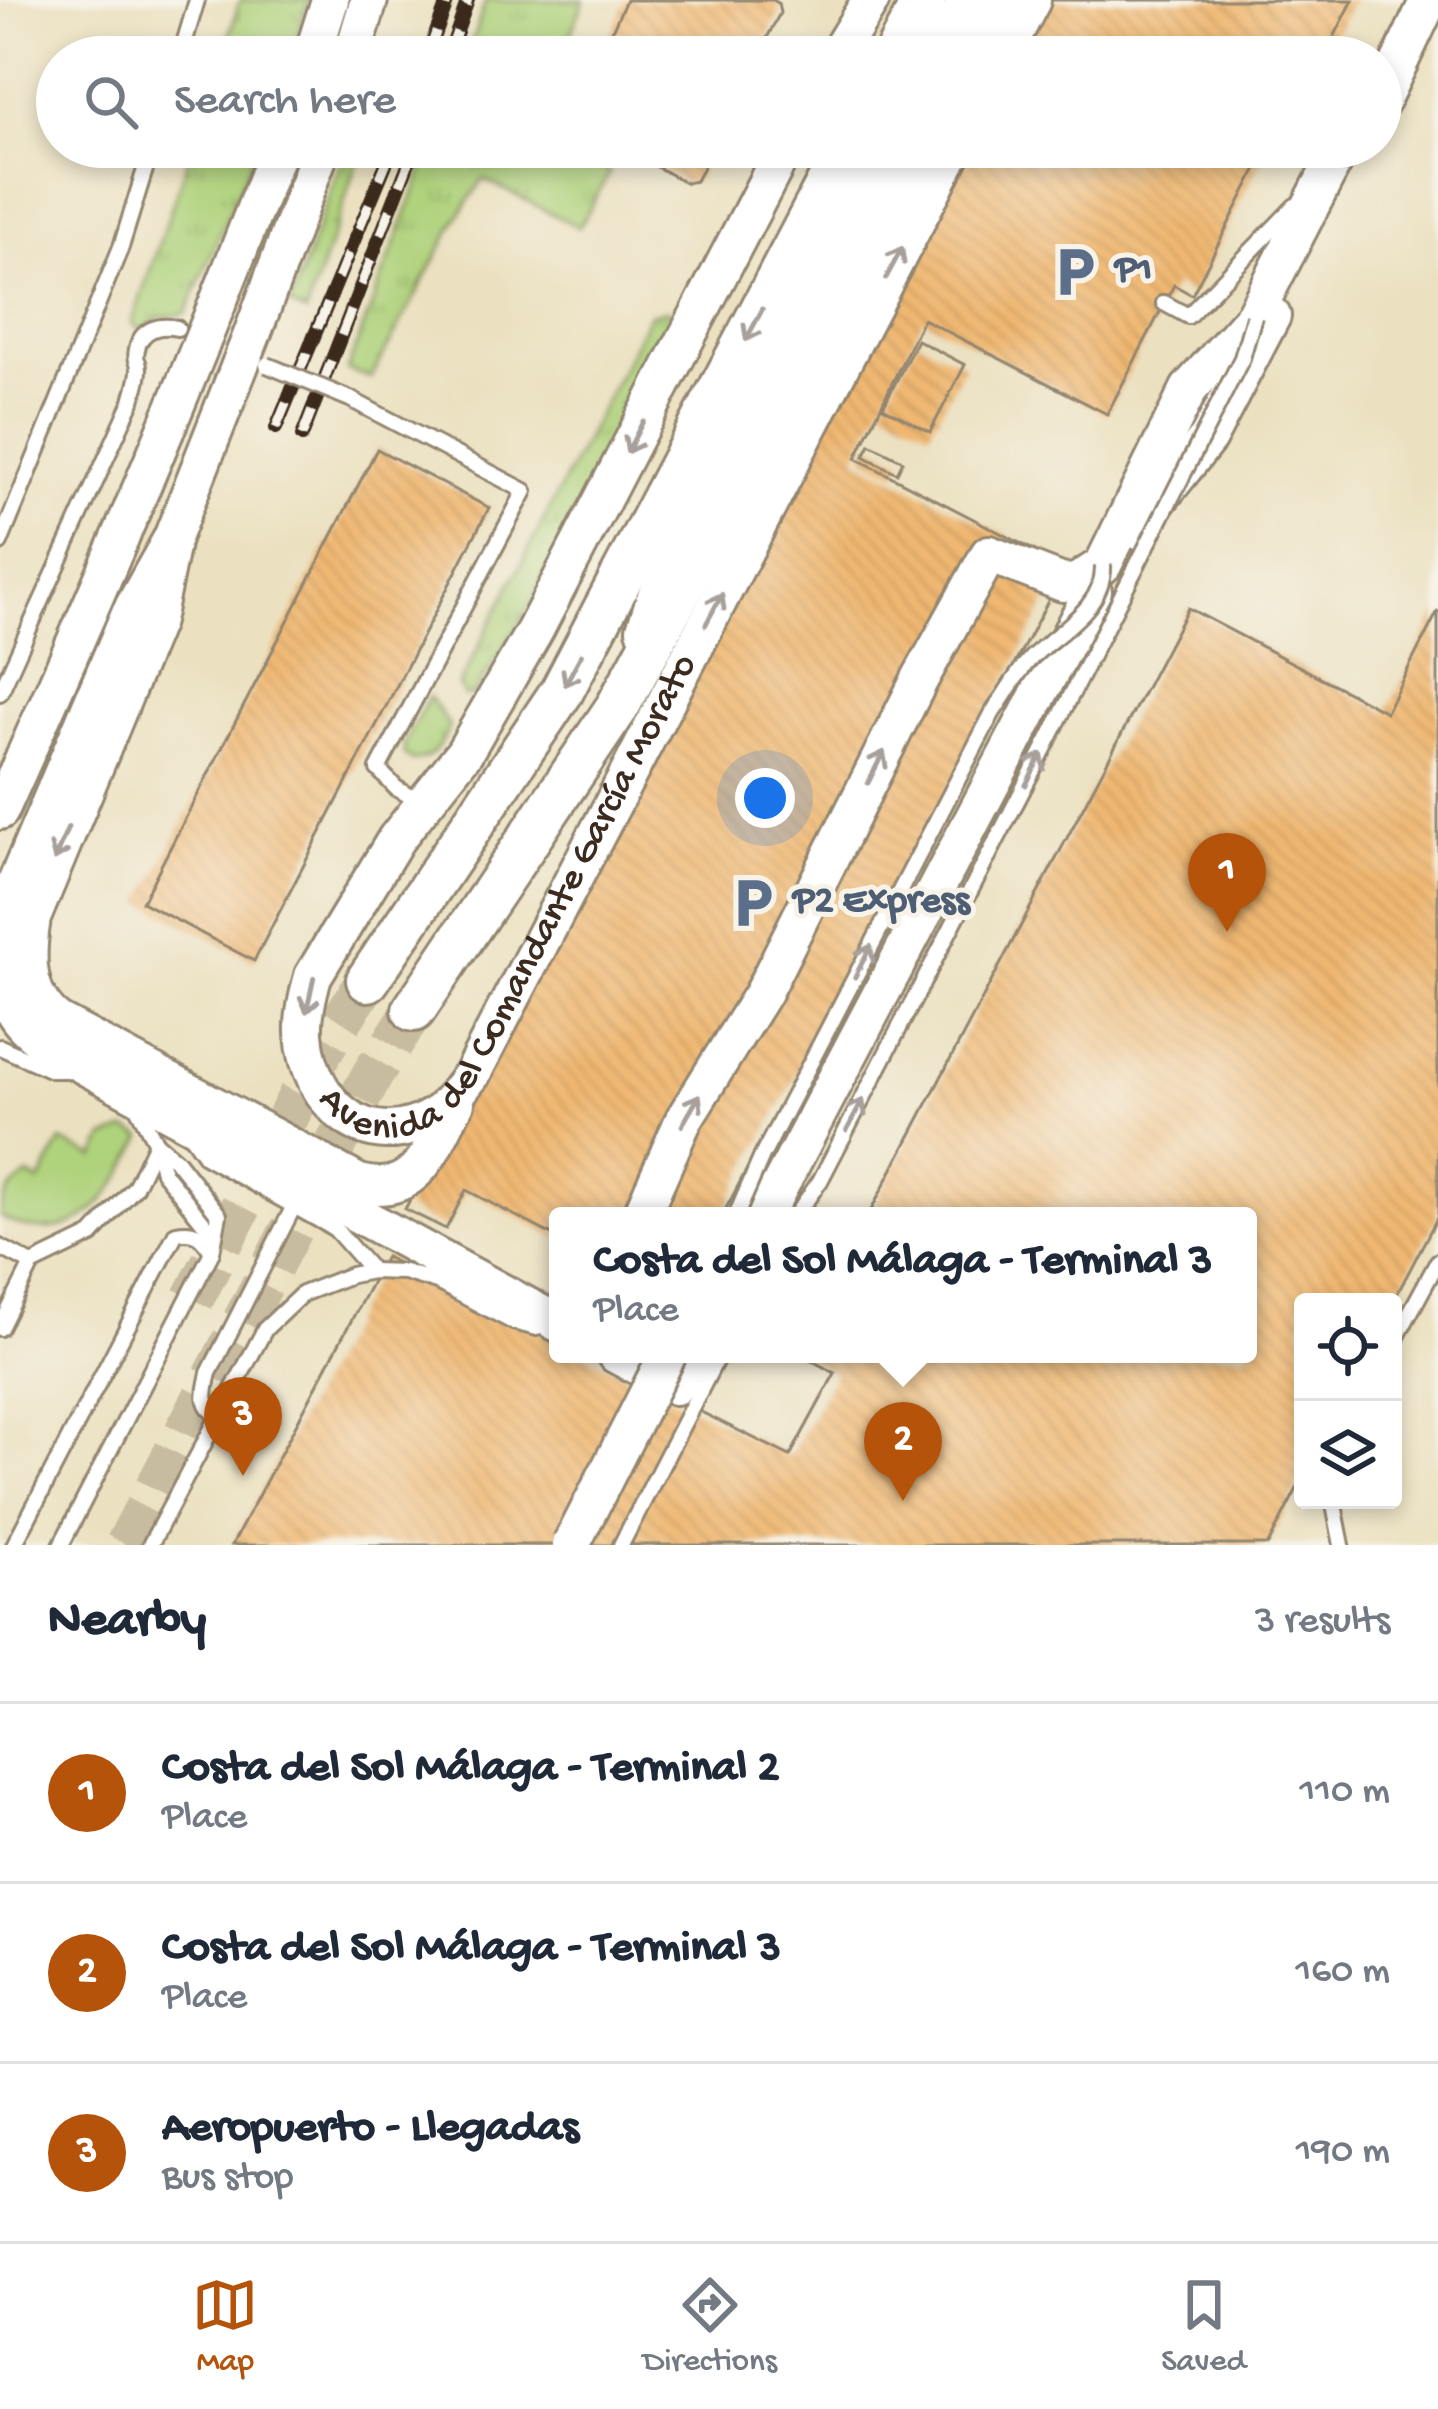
<!DOCTYPE html>
<html lang="en">
<head>
<meta charset="utf-8">
<style>
  body { margin:0; font-family:"Gochi Hand",sans-serif; background:#f2f2f3; color:#1f2937 }
  .controls { position:absolute; right:36px; bottom:36px; display:grid; overflow:hidden; border-radius:12px; box-shadow:0 6px 18px #0003 }
  .controls button { width:108px; height:108px; display:grid; place-items:center; padding:0; border:0; border-bottom:3px solid #e0e1e3; background:#fff; color:#1f2937; font:60px sans-serif }
  .you { position:absolute; left:765px; top:798px; width:42px; height:42px; margin:-30px; border:9px solid #fff; border-radius:50%; background:#1a73e8; box-shadow:0 0 0 18px #1a73e833 }
  .badge { display:grid; place-items:center; width:78px; height:78px; border-radius:50%; background:#b45309; color:#fff; font-size:39px; font-weight:700 }
  .pin { position:absolute; translate:-50% -99px; filter:drop-shadow(0 3px 6px #0008) }
  .pin::after { content:''; position:absolute; top:63px; width:42px; height:36px; background:inherit; clip-path:polygon(0 0,100% 0,50% 100%) }
  .popup { position:absolute; left:549px; top:1207px; width:708px; height:156px; box-sizing:border-box; display:grid; place-content:center; border-radius:12px; background:#fff; filter:drop-shadow(0 3px 9px #0005); font-size:39px; white-space:nowrap; color:#747a83 }
  .popup b { font-size:45px; color:#1f2937 }
  .popup::after { content:''; position:absolute; left:50%; top:100%; margin-left:-24px; border:24px solid transparent; border-top-color:#fff }
  .list { margin:0; padding:0; list-style:none }
  h2 { display:flex; justify-content:space-between; align-items:center; height:156px; margin:0; padding:0 48px; font-size:51px }
  h2 small { font-size:39px; font-weight:400; color:#747a83 }
  .list li { display:grid; grid-template-columns:78px 1fr auto; gap:36px; align-items:center; box-sizing:border-box; height:180px; padding:0 48px; border-top:3px solid #e0e1e3 }
  .list b { display:block; font-size:45px; white-space:nowrap }
  .list p { margin:0; font-size:39px; white-space:nowrap; color:#747a83 }
  .list em { font-size:39px; font-style:normal; color:#747a83 }
  .icon { flex:none; width:66px; height:66px; fill:none; stroke:currentColor; stroke-width:2; stroke-linecap:round; stroke-linejoin:round }
  .map { position:relative; flex:none; width:1438px; height:1545px; overflow:hidden }
  .search { position:absolute; background:#fff; box-shadow:0 6px 18px #0003; left:36px; right:36px; top:36px; height:132px; display:flex; align-items:center; gap:30px; box-sizing:border-box; padding:0 42px; border-radius:66px; color:#747a83; font-size:45px }
  .sheet { height:696px; background:#fff }
  nav { display:flex; justify-content:space-around; align-items:center; box-sizing:border-box; height:168px; border-top:3px solid #e0e1e3; background:#fff; font-size:33px; color:#747a83 }
  nav a { display:grid; justify-items:center; gap:6px }
  nav .on { color:#b45309 }
  .map>svg:first-child { display:block }
  .grass { fill:url(#grass-tufts); stroke:#757e4c; stroke-width:3 }
  .garden { fill:#afd27b; stroke:#757e4c; stroke-width:3 }
  .building { fill:url(#building-back-hatch) }
  .lines { fill:none; stroke-linecap:round; stroke-linejoin:round }
  .primary-tunnel { stroke:#c8bca0; stroke-width:42; stroke-dasharray:42 21; stroke-linecap:butt }
  .lane-casing { stroke:#938670; stroke-width:20 }
  .secondary-casing { stroke:#938670; stroke-width:42 }
  .primary-casing { stroke:#938670; stroke-width:48 }
  .lane { stroke:#fff; stroke-width:14 }
  .secondary { stroke:#fff; stroke-width:36 }
  .primary { stroke:#fff; stroke-width:42 }
  .rail-casing { stroke:#3b2a1e; stroke-width:14 }
  .rail { stroke:#f7f3e8; stroke-width:9; stroke-dasharray:27; stroke-linecap:butt }
  .lane-bridge-casing { stroke:#938670; stroke-width:20; stroke-linecap:butt }
  .secondary-bridge-casing { stroke:#938670; stroke-width:42; stroke-linecap:butt }
  .lane-bridge { stroke:#fff; stroke-width:14 }
  .secondary-bridge { stroke:#fff; stroke-width:36 }
  .oneway { stroke:#a79f9a }
  .labels { text-anchor:middle; dominant-baseline:central; stroke-width:10; stroke-linejoin:round; paint-order:stroke }
  .service-label { font-size:39px; font-weight:bold; fill:#4e5e75; stroke:#f7f3e8; text-anchor:start }
  .street-label { font-size:39px; fill:#3b2a1e; stroke:#f7f3e8 }
</style>
</head>
<body>
<div class="map">
<svg width="1438" height="1545" viewBox="0 0 1438 1545">
  <defs>
    <pattern id="grass-tufts" width="24" height="20" patternUnits="userSpaceOnUse" patternTransform="scale(3)"><rect width="24" height="20" fill="#afd27b"/><path d="M3 7l-1-3M5 7V3M7 7l1-3M15 17l-1-3M17 17v-4M19 17l1-3" fill="none" stroke="#97b46a"/></pattern>
    <pattern id="building-back-hatch" width="6" height="6" patternUnits="userSpaceOnUse" patternTransform="scale(3)"><rect width="6" height="6" fill="#f0b872"/><path d="M-1 5l2 2M0 0l6 6M5-1l2 2" fill="none" stroke="#cf9e62"/></pattern>
  </defs>
  <rect width="100%" height="100%" fill="#f7f3e8"/>
  <filter id="ink" filterUnits="userSpaceOnUse"><feTurbulence type="fractalNoise" baseFrequency=".00833" numOctaves="2"/><feDisplacementMap in="SourceGraphic" scale="24" xChannelSelector="R" yChannelSelector="G"/><feConvolveMatrix kernelMatrix="1 2 1 2 8 2 1 2 1" color-interpolation-filters="sRGB"/></filter>
  <filter id="wash" filterUnits="userSpaceOnUse"><feTurbulence type="fractalNoise" baseFrequency=".004" numOctaves="4" result="noise"/><feDisplacementMap in="SourceGraphic" scale="48" xChannelSelector="R" yChannelSelector="G"/><feGaussianBlur stdDeviation="2.7" result="paint"/><feColorMatrix in="noise" values="0 0 0 0 0 0 0 0 0 0 0 0 0 0 0 0 0 1.4 0 .05"/><feComposite in="paint" operator="in"/></filter>
  <g filter="url(#wash)">
    <rect width="100%" height="100%" fill="#ebe1c1"/>
    <g class="grass">
      <path d="M240,0H309L290,57H223Z"/>
      <path d="M486,0H584L562,57H467Z"/>
      <path d="M192,147H257L186,314L159,318L141,330L132,323Z"/>
      <path d="M346,147H363L306,313L290,305Z"/>
      <path d="M432,147H569L573,152L610,172L579,227L483,179L458,217L371,378L347,370Z"/>
      <path d="M668,310L677,321L520,623L473,695L464,696L459,685L650,314Z"/>
      <path d="M429,697L449,726C442,745 433,759 413,761L404,755V744Z"/>
    </g>
    <path class="garden" d="M127,1130L143,1137C114,1198 73,1255 0,1217C1,1197 12,1185 28,1176L40,1182L61,1141L95,1157L105,1138Z"/>
    <g id="blocks">
      <g class="building">
        <path d="M626,0H773L778,3L780,13L757,57H600Z"/>
        <path d="M1040,0H1353L1324,57H1010Z"/>
        <path d="M621,147H713L696,181L686,183Z"/>
        <path d="M963,147H1268L1192,295L1174,285L1107,414L923,319L856,458L1066,567L722,1216H558V1238L466,1190L446,1229L405,1209Z"/>
        <path d="M917,340L965,365L930,432L883,407Z"/>
        <path d="M870,444L903,461L897,473L864,456Z"/>
        <path d="M377,449L489,508L254,961L142,902Z"/>
        <path d="M1188,608L1386,712L1438,611V1216L1393,1302H1303V1477L1268,1545H232L385,1257L558,1341V1354H584L790,1456L835,1373L799,1354H1248V1216H868Z"/>
      </g>
    </g>
  </g>
  <g filter="url(#ink)">
    <use href="#blocks" fill-opacity="0" stroke="#938670" stroke-width="3"/>
    <g class="lines">
      <g class="primary-tunnel">
        <path d="M193,1299L326,1044L368,980"/>
        <path d="M126,1545L372,1075L414,1010"/>
      </g>
      <g class="lane-casing">
        <g id="lane">
          <path d="M180,57L197,0"/>
          <path d="M1164,303L1188,316L1295,206"/>
          <path d="M350,399L525,491L378,769L396,788L422,803"/>
          <path d="M0,543L121,247L152,147"/>
          <path d="M0,693L132,401C134,392 139,380 139,370C139,356 134,364 137,349C141,329 159,324 177,328"/>
          <path d="M0,1047L52,1070H68"/>
          <path d="M134,1102L156,1143L163,1172L207,1227L210,1244"/>
          <path d="M191,1136L206,1157L335,1229L372,1271"/>
          <path d="M0,1247L32,1264"/>
          <path d="M0,1328L32,1264L92,1235L135,1187L156,1143L176,1160L219,1215L212,1252L61,1545"/>
          <path d="M1393,1344L1438,1261"/>
          <path d="M218,1415C200,1405 205,1391 209,1373L294,1206"/>
          <path d="M1333,1500L1342,1545"/>
          <path d="M14,1545L176,1233C195,1229 202,1236 212,1252"/>
          <path d="M150,1545L265,1329L302,1294L351,1275L372,1271L404,1272L437,1282L513,1322L537,1328"/>
          <path d="M621,1545L719,1354"/>
        </g>
      </g>
      <g class="secondary-casing">
        <g id="secondary">
          <path d="M312,57L330,0"/>
          <path d="M352,57L369,0"/>
          <path d="M836,57L871,0"/>
          <path d="M937,57L967,0"/>
          <path d="M1002,57L1032,0"/>
          <path d="M1381,101L1429,0"/>
          <path id="s1" d="M785,147L535,630L464,753L396,839L313,976C308,994 303,1014 304,1033C308,1102 367,1157 434,1116C449,1107 461,1087 472,1074L955,147"/>
          <path d="M1134,530L1208,438L1272,316"/>
          <path d="M172,538L155,621L32,918C26,956 24,995 57,1021L359,1183C419,1199 432,1146 456,1103"/>
          <path d="M645,629L671,552L888,147"/>
          <path d="M0,811C99,592 193,371 279,147"/>
          <path d="M0,966L2,934L11,895L130,613L172,538L253,332L322,147"/>
          <path d="M0,969C9,1011 16,1021 50,1047L558,1323"/>
          <path d="M641,1216L684,1119L762,994L920,679L989,554L1063,583L1077,582L1103,565L1189,389L1254,316L1341,147"/>
          <path d="M764,1216L1093,591"/>
          <path d="M615,1354L675,1386L692,1354"/>
        </g>
      </g>
      <g class="primary-casing">
        <g id="primary">
          <path d="M894,57L924,0"/>
          <path d="M967,57L998,0"/>
          <path d="M368,980L562,691L847,147"/>
          <path d="M414,1010L618,706L919,147"/>
        </g>
      </g>
      <use href="#lane" class="lane"/>
      <use href="#secondary" class="secondary"/>
      <use href="#primary" class="primary"/>
      <g class="rail-casing">
        <g id="rail">
          <path d="M427,57L448,0"/>
          <path d="M448,57L468,0"/>
          <path d="M276,428L393,147"/>
          <path d="M302,436L415,147"/>
        </g>
      </g>
      <use href="#rail" class="rail"/>
      <g class="lane-bridge-casing">
        <g id="lane-bridge">
          <path d="M267,365L350,399"/>
          <path d="M736,1216L762,1156L993,712C1005,695 1016,674 1031,658C1058,631 1105,608 1103,565"/>
          <path d="M795,1216L820,1181L1047,743L1242,358L1254,316"/>
        </g>
      </g>
      <g class="secondary-bridge-casing">
        <path id="secondary-bridge" d="M571,1545L668,1354"/>
      </g>
      <use href="#lane-bridge" class="lane-bridge"/>
      <use href="#secondary-bridge" class="secondary-bridge"/>
    </g>
    <defs><path id="oneway-shaft" d="M-6 0H5M1.5-3L5.5 0L1.5 3" fill="none" stroke-width="1.6" stroke-linecap="round" stroke-linejoin="round" transform="scale(3)"/></defs>
    <g class="oneway">
      <use href="#oneway-shaft" transform="translate(894 263) rotate(-62)"/>
      <use href="#oneway-shaft" transform="translate(754 325) rotate(118)"/>
      <use href="#oneway-shaft" transform="translate(635 437) rotate(117)"/>
      <use href="#oneway-shaft" transform="translate(714 609) rotate(-62)"/>
      <use href="#oneway-shaft" transform="translate(573 670) rotate(118)"/>
      <use href="#oneway-shaft" transform="translate(876 767) rotate(-63)"/>
      <use href="#oneway-shaft" transform="translate(1034 769) rotate(-63)"/>
      <use href="#oneway-shaft" transform="translate(61 844) rotate(113)"/>
      <use href="#oneway-shaft" transform="translate(863 961) rotate(-63)"/>
      <use href="#oneway-shaft" transform="translate(310 995) rotate(102)"/>
      <use href="#oneway-shaft" transform="translate(691 1110) rotate(-60)"/>
      <use href="#oneway-shaft" transform="translate(855 1115) rotate(-62)"/>
    </g>
  </g>
  <defs>
    <g id="parking-bare" transform="scale(4.14)"><path d="M-3.5-5.5H1a3.5 3.5 0 0 1 0 7H-1V5.5H-3.5ZM-1-3.4V-.6H.8a1.4 1.4 0 0 0 0-2.8Z" fill="#5c6f8a" stroke="#f7f3e8" stroke-width="2.5" paint-order="stroke"/></g>
  </defs>
  <g fill-rule="evenodd">
    <use href="#parking-bare" x="1075" y="272"/>
    <use href="#parking-bare" x="753" y="903"/>
  </g>
  <g class="labels">
    <g class="service-label">
      <text x="1115" y="272">P1</text>
      <text x="793" y="903">P2 Express</text>
    </g>
    <g class="street-label">
      <text stroke="none"><textPath href="#s1" startOffset="1404">Avenida del Comandante García Morato</textPath></text>
    </g>
  </g>
</svg>
<div class="controls">
<button><svg class="icon" aria-label="locate" viewBox="0 0 24 24"><circle cx="12" cy="12" r="6"/><path d="M12 2v4M12 18v4M2 12h4M18 12h4"/></svg></button>
<button><svg class="icon" aria-label="layers" viewBox="0 0 24 24"><path d="M12 4l9 5-9 5-9-5zM3 14l9 5 9-5"/></svg></button>
</div>
<div class="you"></div>
<div class="pin badge" style="left:1227px;top:932px">1</div>
<div class="pin badge" style="left:903px;top:1501px">2</div>
<div class="popup"><b>Costa del Sol Málaga - Terminal 3</b>Place</div>
<div class="pin badge" style="left:243px;top:1476px">3</div>
<div class="search"><svg class="icon" aria-label="search" viewBox="0 0 24 24"><circle cx="10" cy="10" r="6"/><path d="M15 15l6 6"/></svg>Search here</div>
</div>
<section class="sheet">
<h2>Nearby<small>3 results</small></h2>
<ul class="list">
<li><span class="badge">1</span><div><b>Costa del Sol Málaga - Terminal 2</b><p>Place</p></div><em>110 m</em></li>
<li><span class="badge">2</span><div><b>Costa del Sol Málaga - Terminal 3</b><p>Place</p></div><em>160 m</em></li>
<li><span class="badge">3</span><div><b>Aeropuerto - Llegadas</b><p>Bus stop</p></div><em>190 m</em></li>
</ul>
</section>
<nav>
<a class="on"><svg class="icon" aria-label="map" viewBox="0 0 24 24"><path d="M3 6l6-2 6 2 6-2v14l-6 2-6-2-6 2zM9 4v14M15 6v14"/></svg>Map</a>
<a><svg class="icon" aria-label="directions" viewBox="0 0 24 24"><path d="M12 3l9 9-9 9-9-9zM9 14v-3h6M13 9l2 2-2 2"/></svg>Directions</a>
<a><svg class="icon" aria-label="saved" viewBox="0 0 24 24"><path d="M7 4h10v16l-5-4-5 4z"/></svg>Saved</a>
</nav>
</body>
</html>
